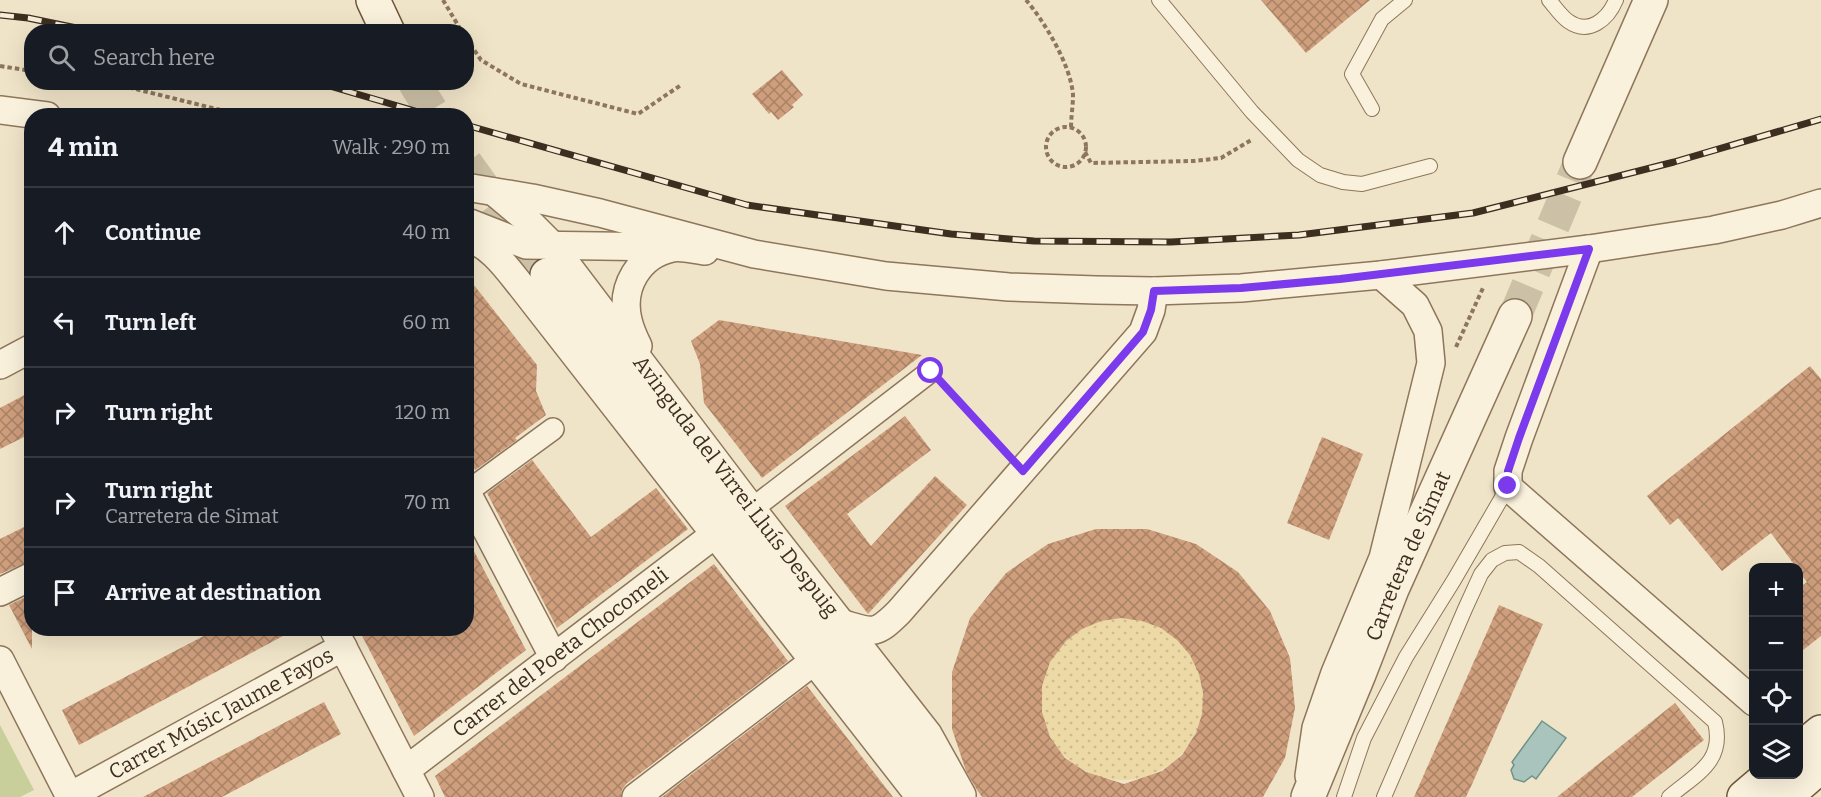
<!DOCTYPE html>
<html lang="en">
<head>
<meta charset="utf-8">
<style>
  body { margin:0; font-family:Bitter,serif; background:#20242c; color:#f1f3f6 }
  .controls { position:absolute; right:18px; bottom:18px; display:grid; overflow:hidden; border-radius:12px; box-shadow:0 6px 24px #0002 }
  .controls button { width:54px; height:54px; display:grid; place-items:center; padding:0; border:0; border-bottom:2px solid #363941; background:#171b24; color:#f1f3f6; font:30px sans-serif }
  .stop { position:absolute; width:18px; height:18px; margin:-14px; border:4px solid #7c3aed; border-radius:50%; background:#fff }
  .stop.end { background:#7c3aed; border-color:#fff; box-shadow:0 2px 6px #0008 }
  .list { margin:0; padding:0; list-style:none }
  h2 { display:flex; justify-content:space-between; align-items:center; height:78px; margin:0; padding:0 24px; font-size:26px }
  h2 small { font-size:20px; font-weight:400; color:#9ea1a6 }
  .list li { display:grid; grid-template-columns:39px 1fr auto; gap:18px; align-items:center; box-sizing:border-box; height:90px; padding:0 24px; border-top:2px solid #363941 }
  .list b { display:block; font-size:22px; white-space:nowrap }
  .list p { margin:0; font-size:20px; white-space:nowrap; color:#9ea1a6 }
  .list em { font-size:20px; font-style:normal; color:#9ea1a6 }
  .icon { flex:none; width:33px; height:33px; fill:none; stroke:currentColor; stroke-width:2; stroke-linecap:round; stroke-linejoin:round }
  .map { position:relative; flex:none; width:1821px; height:797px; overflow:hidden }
  .search { position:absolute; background:#171b24; box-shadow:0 6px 24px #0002; left:24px; top:24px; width:450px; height:66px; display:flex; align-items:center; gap:15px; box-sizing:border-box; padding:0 21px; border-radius:24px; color:#9ea1a6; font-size:22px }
  .panel { position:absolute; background:#171b24; box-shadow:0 6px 24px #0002; left:24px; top:108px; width:450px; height:528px; border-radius:24px }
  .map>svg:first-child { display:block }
  .grass { fill:#c9cf9b }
  .sand { fill:url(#sand-dots) }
  .water { fill:#a9c4bc; stroke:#6f938a; stroke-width:1.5 }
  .building { fill:url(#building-cross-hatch); fill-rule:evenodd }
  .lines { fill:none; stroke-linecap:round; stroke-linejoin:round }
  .tertiary-tunnel { stroke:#ccc0a6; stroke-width:33; stroke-dasharray:33 16; stroke-linecap:butt }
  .secondary-tunnel { stroke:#ccc0a6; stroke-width:33; stroke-dasharray:33 16; stroke-linecap:butt }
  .service-casing { stroke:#8d765c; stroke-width:16 }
  .pedestrian-casing { stroke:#8d765c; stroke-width:24 }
  .minor-casing { stroke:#8d765c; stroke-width:30 }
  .tertiary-casing { stroke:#8d765c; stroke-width:36 }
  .secondary-casing { stroke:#6f573f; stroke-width:36 }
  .path { stroke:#8d765c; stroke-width:4; stroke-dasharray:4.5 3; stroke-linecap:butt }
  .service { stroke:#faf1dc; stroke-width:14 }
  .pedestrian { stroke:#faf1dc; stroke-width:21 }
  .minor { stroke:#faf1dc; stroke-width:27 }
  .tertiary { stroke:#faf1dc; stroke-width:33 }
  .secondary { stroke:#faf1dc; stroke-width:33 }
  .rail-casing { stroke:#3d2e20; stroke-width:7 }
  .rail { stroke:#f7eed8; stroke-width:4.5; stroke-dasharray:14; stroke-linecap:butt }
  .route { stroke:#7c3aed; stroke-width:8 }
  .labels { text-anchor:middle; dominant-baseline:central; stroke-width:4.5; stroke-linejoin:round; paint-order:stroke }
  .street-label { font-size:21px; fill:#3d2e20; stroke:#f7eed8 }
</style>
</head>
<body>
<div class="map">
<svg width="1821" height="797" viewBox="0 0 1821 797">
  <defs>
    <pattern id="sand-dots" width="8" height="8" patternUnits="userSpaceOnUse" patternTransform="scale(1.5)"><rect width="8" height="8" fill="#ecd9a5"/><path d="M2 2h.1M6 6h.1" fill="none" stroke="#cbbb8e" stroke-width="1.8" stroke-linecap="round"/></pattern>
    <pattern id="building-cross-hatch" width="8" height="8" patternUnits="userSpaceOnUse" patternTransform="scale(1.5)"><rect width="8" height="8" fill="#cf9f7d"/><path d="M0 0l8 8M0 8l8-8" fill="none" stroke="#a98266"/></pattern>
  </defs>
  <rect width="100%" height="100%" fill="#f0e4c8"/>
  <path class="grass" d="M0,725L34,790L20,797H0Z"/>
  <circle class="sand" cx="1122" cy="699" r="81"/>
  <path class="water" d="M1542,721L1566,738L1536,779L1532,776L1524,782L1514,779L1511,770L1514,765L1512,762Z"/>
  <g class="building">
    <path d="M1261,0H1370L1306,53Z"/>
    <path d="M782,70L803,95L792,105L794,107L778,120L771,112L769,114L752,94Z"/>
    <path d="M466,275L537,365L536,391L546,415L515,438L517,440L475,470L466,453Z"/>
    <path d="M719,320L922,355L762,478L704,403L700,364L691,341Z"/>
    <path d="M1810,366L1821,379V636L1798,654V589L1807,582L1798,571V567H1796L1771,533L1722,571L1678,518L1670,525L1647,496Z"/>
    <path d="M32,391V433L0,449V408Z"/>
    <path d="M905,416L931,450L847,514L871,546L935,476L967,505L868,614L785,506Z"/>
    <path d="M1322,437L1363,454L1329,540L1287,523Z"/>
    <path d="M532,460L591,537L656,488L688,529L557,628L487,493Z"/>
    <path d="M32,523V560L0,574V539Z"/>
    <path d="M1096,529H1147L1196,544L1238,572L1270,611L1290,658L1295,708L1285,758L1263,797H982L977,790L966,771L952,729V672L970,618L1006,573L1048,544ZM1121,618L1142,621L1161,628L1177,640L1190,655L1199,674L1203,693L1202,714L1196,733L1182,755L1162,771L1124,784L1086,772L1065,758L1050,737L1042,712V686L1050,662L1066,641L1082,629L1101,621Z"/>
    <path d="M466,536L526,650L414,736L358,628H466Z"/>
    <path d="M714,564L788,661L626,784L622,790L621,797H445L435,776Z"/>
    <path d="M32,594V649L9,605Z"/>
    <path d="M1499,605L1543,624L1473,782L1466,797H1414Z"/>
    <path d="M219,628H298L79,745L62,710Z"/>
    <path d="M807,686L893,797H662Z"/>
    <path d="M324,702L341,734L222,797H143Z"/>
    <path d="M1675,703L1704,740L1632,797H1557Z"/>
  </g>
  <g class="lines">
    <path class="tertiary-tunnel" d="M1515,316L1580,162"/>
    <g class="secondary-tunnel">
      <path d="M414,82L435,116"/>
      <path d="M466,163L547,275"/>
    </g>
    <g class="service-casing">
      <g id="service">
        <path d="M1159,0L1252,112L1298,160L1320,175L1343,182L1362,184L1430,166"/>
        <path d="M1549,0C1555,7 1561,16 1568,21C1589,36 1608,19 1616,0"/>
        <path d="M1372,109L1352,74L1382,19L1405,0"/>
        <path d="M1344,797L1364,738L1406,657L1454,580L1508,487"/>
        <path d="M1384,797L1465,609L1481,574L1492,560L1505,553L1519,552L1539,566L1715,722C1725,762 1696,774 1669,797"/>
      </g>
    </g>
    <g class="pedestrian-casing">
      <g id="pedestrian">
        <path d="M467,492L553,429"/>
        <path d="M752,509L931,371"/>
      </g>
    </g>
    <g class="minor-casing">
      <g id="minor">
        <path d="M0,110L47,116"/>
        <path d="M466,187L532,198L600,213L754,254L886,276L1009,287L1096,290L1154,291L1241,288L1381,275L1589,249L1714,230L1782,215L1821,203"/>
        <path id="s1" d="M494,192L524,217L552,245L752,509L928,734L962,795"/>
        <path d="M470,223L526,245L671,247"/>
        <path d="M466,237C491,245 506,267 522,287L920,797"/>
        <path d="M1589,249L1519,438L1508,471V487L1754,702"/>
        <path d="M638,346C634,338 630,329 628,320C620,287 639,255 672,248C682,246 695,250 705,251"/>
        <path d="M0,365L32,348"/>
        <path d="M466,491L554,658"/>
        <path d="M0,592L32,576"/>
        <path d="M840,623C872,632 874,637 899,612L1143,332L1151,310L1154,291"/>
        <path d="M333,628L420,797"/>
        <path d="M0,660L70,797"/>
        <path id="s2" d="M406,770L714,535"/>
        <path d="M1309,776L1316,728L1335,673L1383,558L1431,363L1428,331L1415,305L1381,275"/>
        <path id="s3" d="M70,796L343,647"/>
        <path d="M636,797L814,661"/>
      </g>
    </g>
    <g class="tertiary-casing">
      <g id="tertiary">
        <path d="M1580,162L1651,0"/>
        <path id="s4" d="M1308,797L1359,674L1392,589L1515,316"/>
      </g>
    </g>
    <g class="secondary-casing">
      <g id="secondary">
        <path d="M373,0L388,32"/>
        <path d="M547,275L921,761L952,797"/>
        <path d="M1798,751L1821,732"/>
        <path d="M1744,797L1771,774"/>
        <path d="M1785,797L1821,766"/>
      </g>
    </g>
    <g class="path">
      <path d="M443,0L462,32"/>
      <path d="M1026,0C1045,22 1071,66 1073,95C1073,106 1071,117 1071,128"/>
      <path d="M466,38L481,60L521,84L638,114L681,85"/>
      <path d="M0,66L32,71"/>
      <path d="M107,82L245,116"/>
      <circle cx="1066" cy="147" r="20"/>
      <path d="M1085,152L1091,163L1194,161L1221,158L1253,139"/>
      <path d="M1456,347L1483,288"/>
      <path d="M946,387L1006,452"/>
    </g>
    <use href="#service" class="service"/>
    <use href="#pedestrian" class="pedestrian"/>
    <use href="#minor" class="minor"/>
    <use href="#tertiary" class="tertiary"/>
    <use href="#secondary" class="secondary"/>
    <g class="rail-casing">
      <g id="rail">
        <path d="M0,15L28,18L96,32"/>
        <path d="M316,82L432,116"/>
        <path d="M466,125L747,205L951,234L1034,241L1171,242L1299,235L1473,213L1674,162L1821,119"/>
      </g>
    </g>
    <use href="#rail" class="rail"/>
  </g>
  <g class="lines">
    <path class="route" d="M931,371L1023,471L1143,332L1151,310L1154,291L1241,288L1340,279L1589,249L1519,438L1508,471V486"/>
  </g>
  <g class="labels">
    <g class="street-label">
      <text stroke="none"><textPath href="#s1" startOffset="382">Avinguda del Virrei Lluís Despuig</textPath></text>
      <text stroke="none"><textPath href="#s4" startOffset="261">Carretera de Simat</textPath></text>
      <text stroke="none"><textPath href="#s2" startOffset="194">Carrer del Poeta Chocomeli</textPath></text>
      <text stroke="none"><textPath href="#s3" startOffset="172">Carrer Músic Jaume Fayos</textPath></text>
    </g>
  </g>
</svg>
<div class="controls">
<button>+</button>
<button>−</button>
<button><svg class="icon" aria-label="locate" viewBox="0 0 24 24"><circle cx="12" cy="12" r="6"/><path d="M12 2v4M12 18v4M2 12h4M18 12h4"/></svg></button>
<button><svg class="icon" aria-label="layers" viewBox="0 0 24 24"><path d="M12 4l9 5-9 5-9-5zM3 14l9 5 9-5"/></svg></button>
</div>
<div class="stop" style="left:931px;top:371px"></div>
<div class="stop end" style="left:1508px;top:486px"></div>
<div class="search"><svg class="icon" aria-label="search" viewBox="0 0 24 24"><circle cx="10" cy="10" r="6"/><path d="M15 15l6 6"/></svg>Search here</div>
<section class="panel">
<h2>4 min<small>Walk · 290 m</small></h2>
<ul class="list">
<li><svg class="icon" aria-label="ahead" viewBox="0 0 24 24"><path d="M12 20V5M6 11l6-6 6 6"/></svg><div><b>Continue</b></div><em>40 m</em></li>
<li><svg class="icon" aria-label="left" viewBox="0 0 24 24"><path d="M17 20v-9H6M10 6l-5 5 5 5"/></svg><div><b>Turn left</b></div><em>60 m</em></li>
<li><svg class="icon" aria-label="right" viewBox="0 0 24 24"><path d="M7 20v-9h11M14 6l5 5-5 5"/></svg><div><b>Turn right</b></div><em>120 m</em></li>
<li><svg class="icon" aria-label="right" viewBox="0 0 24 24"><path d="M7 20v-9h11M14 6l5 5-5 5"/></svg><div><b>Turn right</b><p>Carretera de Simat</p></div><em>70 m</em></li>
<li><svg class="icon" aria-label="arrive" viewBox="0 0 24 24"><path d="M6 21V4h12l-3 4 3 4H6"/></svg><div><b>Arrive at destination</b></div></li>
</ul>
</section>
</div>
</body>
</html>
